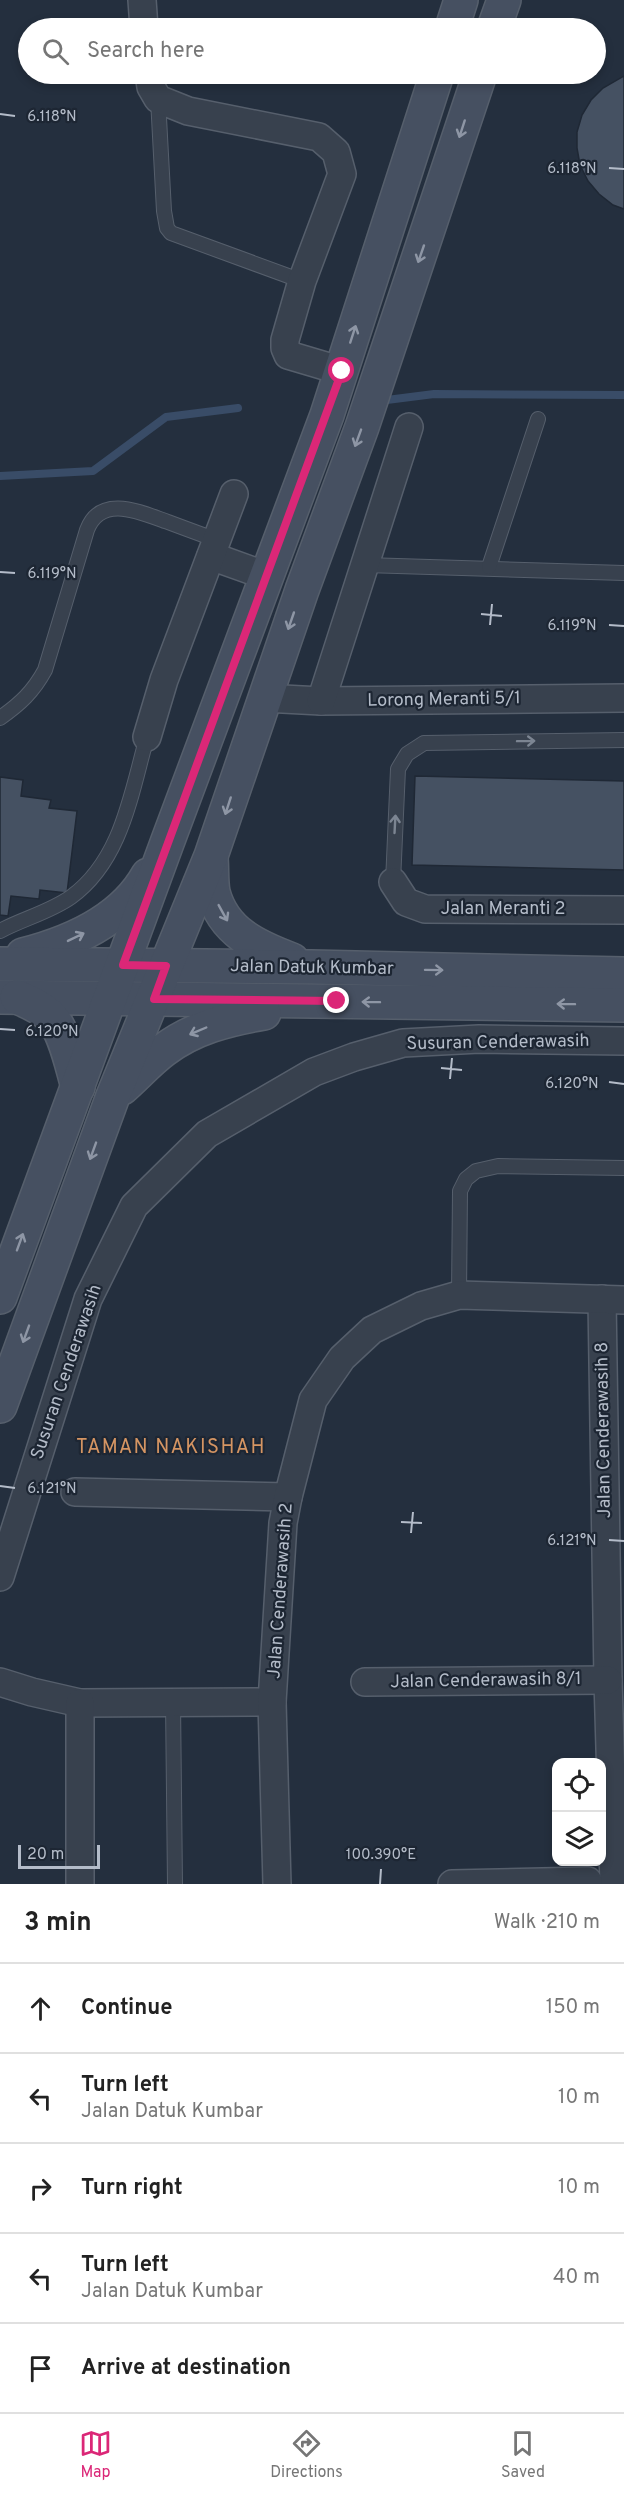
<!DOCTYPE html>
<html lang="en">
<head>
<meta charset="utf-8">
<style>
  body { margin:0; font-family:Overpass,sans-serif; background:#f6f6f6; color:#222 }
  .controls { position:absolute; right:18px; bottom:18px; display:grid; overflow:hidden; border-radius:12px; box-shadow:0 3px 9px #0003 }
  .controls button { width:54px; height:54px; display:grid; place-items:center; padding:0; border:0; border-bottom:2px solid #e0e0e0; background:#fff; color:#222; font:30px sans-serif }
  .scale { position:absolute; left:18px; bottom:15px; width:82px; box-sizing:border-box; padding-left:6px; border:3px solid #b4bcc9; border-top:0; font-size:16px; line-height:21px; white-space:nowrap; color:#b4bcc9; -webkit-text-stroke:4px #1d2633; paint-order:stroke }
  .stop { position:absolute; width:18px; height:18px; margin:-14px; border:4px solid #db2777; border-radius:50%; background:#fff }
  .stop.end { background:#db2777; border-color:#fff; box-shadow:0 2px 6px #0008 }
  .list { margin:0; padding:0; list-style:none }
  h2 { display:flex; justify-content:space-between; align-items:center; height:78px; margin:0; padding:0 24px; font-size:26px }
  h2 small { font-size:20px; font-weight:400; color:#767676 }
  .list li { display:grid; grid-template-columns:39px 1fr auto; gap:18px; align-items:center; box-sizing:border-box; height:90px; padding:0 24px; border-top:2px solid #e0e0e0 }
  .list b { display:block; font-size:22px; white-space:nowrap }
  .list p { margin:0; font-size:20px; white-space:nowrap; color:#767676 }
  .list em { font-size:20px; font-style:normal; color:#767676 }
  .icon { flex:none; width:33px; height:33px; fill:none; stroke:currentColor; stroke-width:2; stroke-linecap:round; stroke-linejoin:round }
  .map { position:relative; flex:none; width:624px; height:1884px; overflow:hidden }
  .search { position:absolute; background:#fff; box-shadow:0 3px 9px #0003; left:18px; right:18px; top:18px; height:66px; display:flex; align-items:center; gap:15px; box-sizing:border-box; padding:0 21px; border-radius:33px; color:#767676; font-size:22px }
  .sheet { height:528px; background:#fff }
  nav { display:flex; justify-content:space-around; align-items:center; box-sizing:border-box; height:84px; border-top:2px solid #e0e0e0; background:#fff; font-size:16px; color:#767676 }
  nav a { display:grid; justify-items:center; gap:3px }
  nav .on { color:#db2777 }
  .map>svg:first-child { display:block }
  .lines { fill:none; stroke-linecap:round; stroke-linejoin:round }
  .stream { stroke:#394c67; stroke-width:8 }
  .building { fill:#455162; stroke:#1f2835; stroke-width:1.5 }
  .service-casing { stroke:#565f6c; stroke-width:16 }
  .minor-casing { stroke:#565f6c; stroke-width:30 }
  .secondary-casing { stroke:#565f6c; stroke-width:36 }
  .service { stroke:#38414e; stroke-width:14 }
  .minor { stroke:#38414e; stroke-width:27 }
  .secondary { stroke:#465061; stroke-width:33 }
  .oneway { stroke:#8e96a5 }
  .oneway2 { stroke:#7c8592 }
  .route { stroke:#db2777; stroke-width:8 }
  .ticks { fill:none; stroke:#b4bcc9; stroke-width:2 }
  .labels { text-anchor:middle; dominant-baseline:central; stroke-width:4.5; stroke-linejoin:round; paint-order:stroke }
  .street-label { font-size:18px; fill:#b4bcc9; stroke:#1d2633 }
  .neighbourhood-label { font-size:20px; letter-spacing:1.5px; fill:#d59563; stroke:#1d2633 }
  .ticks-label { font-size:15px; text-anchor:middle; fill:#b4bcc9; stroke:#1d2633; stroke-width:4.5; stroke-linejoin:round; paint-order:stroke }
</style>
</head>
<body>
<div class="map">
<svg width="624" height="1884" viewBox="0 0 624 1884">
  <rect width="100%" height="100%" fill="#242f3e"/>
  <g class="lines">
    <g class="stream">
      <path d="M379,401L434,394L624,395"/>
      <path d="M0,476L93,471L166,417L238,408"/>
    </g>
  </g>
  <g class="building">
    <path d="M624,76V209L613,205L599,194L588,181L580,165L577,148V132L582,115L591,100L603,88Z"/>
    <path d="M415,776L624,781V870L412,865Z"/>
    <path d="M0,777L23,780L21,796L51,800L49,808L77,811L67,893L40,890L39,899L11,896L8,916L0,915Z"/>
  </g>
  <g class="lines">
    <g class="service-casing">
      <g id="service">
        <path d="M158,99L164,211L167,228L171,233L302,281"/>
        <path d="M365,565L624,573"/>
        <path d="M489,567L538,419"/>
        <path d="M0,718C20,704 33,692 45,670L87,530C101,493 142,513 168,522C184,528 200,534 217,540"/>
        <path d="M393,882L398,769L407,754L424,743L624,740"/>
        <path d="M0,931C22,919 50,912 71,897C122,860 131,793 147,737"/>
        <path d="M459,1295L460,1191L466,1179L476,1171L498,1166L624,1168"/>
        <path d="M173,1702L175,1884"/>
      </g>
    </g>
    <g class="minor-casing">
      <g id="minor">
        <path d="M142,0L144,28"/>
        <path d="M149,74L151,87L158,99L188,111L319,137L336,152L342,174L302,281L285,340V348L288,355L342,371"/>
        <path d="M211,556L267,576"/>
        <path d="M264,698L321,701L624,698"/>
        <path d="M321,701L409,427"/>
        <path d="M147,737L164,680L234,494"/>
        <path d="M393,882L406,902L425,909L624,910"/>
        <path d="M602,1299L608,1680L614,1884"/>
        <path d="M75,1492L288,1497"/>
        <path d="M0,1577L88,1299L134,1206L207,1134L314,1072L354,1057L403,1043L479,1039L624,1041"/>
        <path d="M0,1682L32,1692L80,1703L272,1702"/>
        <path d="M365,1682L608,1680"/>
        <path d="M80,1884V1703"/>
        <path d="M277,1884L272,1702L283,1523L288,1497L313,1400L342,1358L372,1330L421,1306L459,1295L624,1300"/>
        <path d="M452,1884L588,1881"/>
      </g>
    </g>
    <g class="secondary-casing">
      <g id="secondary">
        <path d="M452,28L461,0"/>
        <path d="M494,28L504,0"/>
        <path d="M211,858C212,869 211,881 213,892C223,932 257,947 292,960"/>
        <path d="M23,955C70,943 123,920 148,875"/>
        <path d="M0,964L312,967L624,974"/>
        <path d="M0,997L624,1005"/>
        <path d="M17,997C29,1002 41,1007 50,1016C65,1030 72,1067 78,1087"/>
        <path d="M122,1088C136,1076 149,1061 164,1050C193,1028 228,1019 264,1013"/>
        <path d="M0,1297L167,843L327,415L437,74"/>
        <path d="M0,1406L113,1096L211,856L302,590L362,427L480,74"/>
      </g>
    </g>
    <use href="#service" class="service"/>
    <use href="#minor" class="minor"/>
    <use href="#secondary" class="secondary"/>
  </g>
  <defs><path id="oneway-shaft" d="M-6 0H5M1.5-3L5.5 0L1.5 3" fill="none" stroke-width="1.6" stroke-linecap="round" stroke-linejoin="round" transform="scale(1.5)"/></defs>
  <g class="oneway">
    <use href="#oneway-shaft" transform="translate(462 129) rotate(108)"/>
    <use href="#oneway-shaft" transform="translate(421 254) rotate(109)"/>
    <use href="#oneway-shaft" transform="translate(353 334) rotate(-72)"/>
    <use href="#oneway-shaft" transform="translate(358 438) rotate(110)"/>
    <use href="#oneway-shaft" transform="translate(291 621) rotate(109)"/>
    <use href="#oneway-shaft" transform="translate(228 806) rotate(108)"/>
    <use href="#oneway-shaft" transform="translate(223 913) rotate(61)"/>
    <use href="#oneway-shaft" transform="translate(76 937) rotate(-26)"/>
    <use href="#oneway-shaft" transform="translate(434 970) rotate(1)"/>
    <use href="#oneway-shaft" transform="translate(371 1002) rotate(-179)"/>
    <use href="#oneway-shaft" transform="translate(566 1004) rotate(-179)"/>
    <use href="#oneway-shaft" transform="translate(198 1031) rotate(157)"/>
    <use href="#oneway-shaft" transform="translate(93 1151) rotate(110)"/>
    <use href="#oneway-shaft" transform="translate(20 1242) rotate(-70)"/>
    <use href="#oneway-shaft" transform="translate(26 1334) rotate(110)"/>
  </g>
  <g class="oneway2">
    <use href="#oneway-shaft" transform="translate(526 741) rotate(-1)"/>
    <use href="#oneway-shaft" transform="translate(395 824) rotate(-87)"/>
  </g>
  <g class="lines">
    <path class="route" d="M337,1001L154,999L166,966L123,965L342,371"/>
  </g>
  <path class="ticks" d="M0,114L15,116M609,168L624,169M0,572L15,573M481,614L502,616M490,625L492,604M609,625L624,626M0,1029L15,1030M441,1068L462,1070M450,1079L452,1058M609,1082L624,1084M0,1486L15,1488M401,1522L422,1523M411,1533L413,1512M609,1540L624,1541M380,1884L381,1869"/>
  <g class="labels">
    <g class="street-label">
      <text transform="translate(444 700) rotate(-1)">Lorong Meranti 5/1</text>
      <text x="503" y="909">Jalan Meranti 2</text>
      <text transform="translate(312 968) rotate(1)">Jalan Datuk Kumbar</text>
      <text transform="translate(498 1043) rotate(-1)">Susuran Cenderawasih</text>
      <text transform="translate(67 1372) rotate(-71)">Susuran Cenderawasih</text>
      <text transform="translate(604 1430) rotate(-91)">Jalan Cenderawasih 8</text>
      <text transform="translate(281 1591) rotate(-86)">Jalan Cenderawasih 2</text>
      <text transform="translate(486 1681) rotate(-1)">Jalan Cenderawasih 8/1</text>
    </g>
    <g class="neighbourhood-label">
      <text x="171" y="1448">TAMAN NAKISHAH</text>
    </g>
  </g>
  <g class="ticks-label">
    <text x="52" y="121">6.118°N</text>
    <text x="572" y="173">6.118°N</text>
    <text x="52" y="578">6.119°N</text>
    <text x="572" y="630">6.119°N</text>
    <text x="52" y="1036">6.120°N</text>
    <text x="572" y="1088">6.120°N</text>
    <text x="52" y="1493">6.121°N</text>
    <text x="572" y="1545">6.121°N</text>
    <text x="381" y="1859">100.390°E</text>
  </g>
</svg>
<div class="controls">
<button><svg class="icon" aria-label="locate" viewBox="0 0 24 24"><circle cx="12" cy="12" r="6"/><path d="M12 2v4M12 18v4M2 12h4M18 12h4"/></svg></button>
<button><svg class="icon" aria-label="layers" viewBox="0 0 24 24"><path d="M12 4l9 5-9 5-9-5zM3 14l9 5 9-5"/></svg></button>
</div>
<div class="scale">20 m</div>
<div class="stop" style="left:342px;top:371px"></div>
<div class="stop end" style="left:337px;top:1001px"></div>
<div class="search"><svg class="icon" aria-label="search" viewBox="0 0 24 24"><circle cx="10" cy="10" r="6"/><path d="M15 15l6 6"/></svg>Search here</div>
</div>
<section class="sheet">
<h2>3 min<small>Walk · 210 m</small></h2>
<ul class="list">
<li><svg class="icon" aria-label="ahead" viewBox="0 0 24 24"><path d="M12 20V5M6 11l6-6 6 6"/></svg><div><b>Continue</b></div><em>150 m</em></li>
<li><svg class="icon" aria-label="left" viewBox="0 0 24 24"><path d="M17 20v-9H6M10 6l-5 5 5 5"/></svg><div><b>Turn left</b><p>Jalan Datuk Kumbar</p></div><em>10 m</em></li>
<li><svg class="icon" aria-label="right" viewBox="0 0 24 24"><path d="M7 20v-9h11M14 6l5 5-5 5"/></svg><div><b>Turn right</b></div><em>10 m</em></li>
<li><svg class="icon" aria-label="left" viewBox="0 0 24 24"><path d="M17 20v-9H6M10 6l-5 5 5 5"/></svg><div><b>Turn left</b><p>Jalan Datuk Kumbar</p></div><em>40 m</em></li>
<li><svg class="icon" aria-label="arrive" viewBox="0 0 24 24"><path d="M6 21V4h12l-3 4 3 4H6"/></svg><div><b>Arrive at destination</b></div></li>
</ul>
</section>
<nav>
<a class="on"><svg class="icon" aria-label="map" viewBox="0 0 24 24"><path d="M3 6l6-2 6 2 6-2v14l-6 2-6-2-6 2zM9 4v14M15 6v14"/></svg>Map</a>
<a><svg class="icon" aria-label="directions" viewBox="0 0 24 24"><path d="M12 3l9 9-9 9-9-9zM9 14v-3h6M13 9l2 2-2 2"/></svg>Directions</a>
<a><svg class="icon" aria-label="saved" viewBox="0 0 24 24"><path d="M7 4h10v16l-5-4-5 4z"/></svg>Saved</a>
</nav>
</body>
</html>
